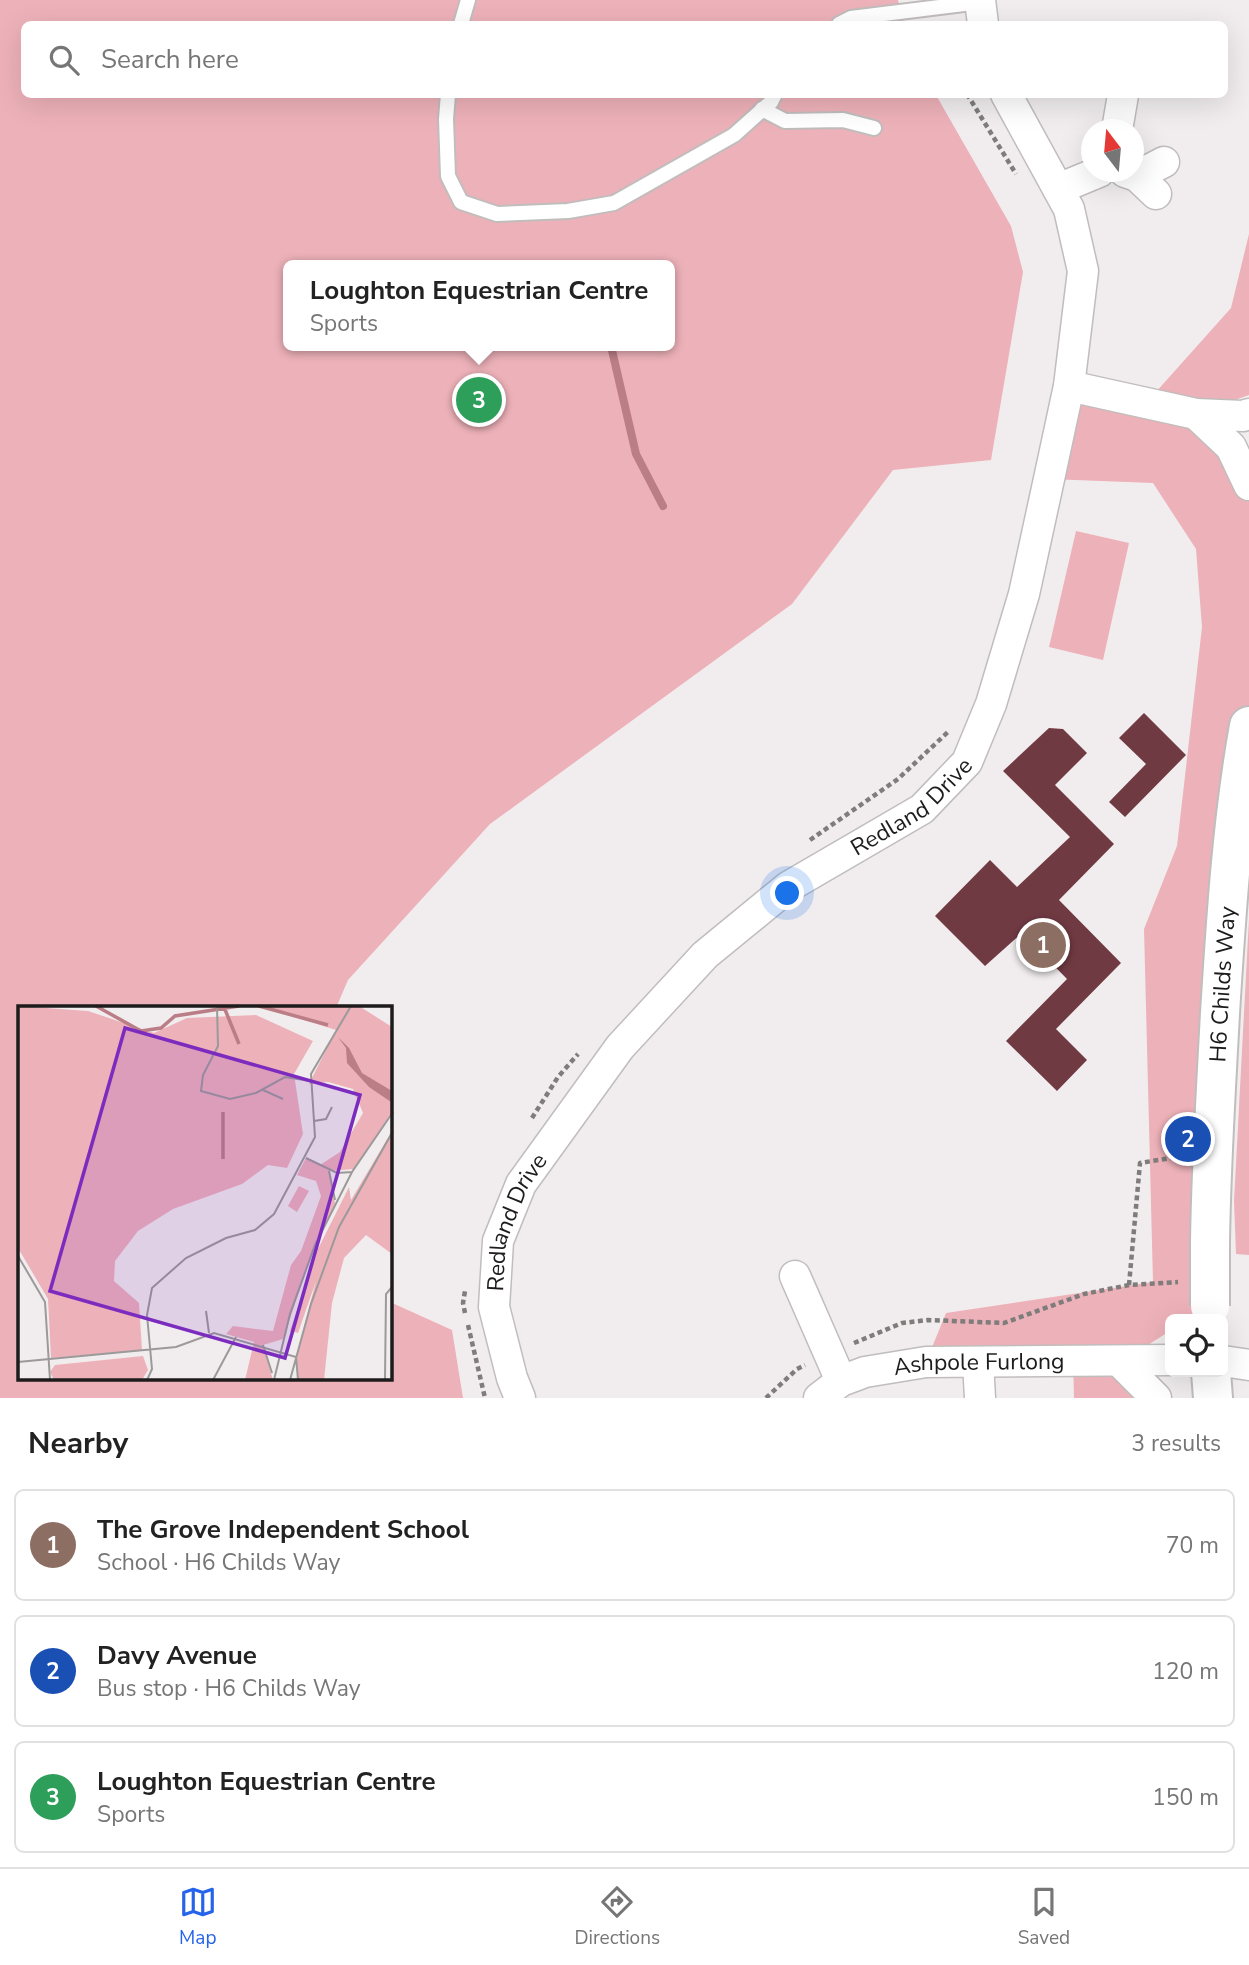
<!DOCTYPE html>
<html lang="en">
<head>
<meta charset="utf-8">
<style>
  body { margin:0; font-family:"Nunito Sans",sans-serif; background:#f6f6f6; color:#222 }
  .controls { position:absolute; right:21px; bottom:21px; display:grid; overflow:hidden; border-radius:10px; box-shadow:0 7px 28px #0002 }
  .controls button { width:63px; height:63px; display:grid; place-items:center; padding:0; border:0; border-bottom:2px solid #e0e0e0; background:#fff; color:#222; font:35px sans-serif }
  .compass { position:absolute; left:1081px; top:119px; width:63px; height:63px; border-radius:50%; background:#fff; box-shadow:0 7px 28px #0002; rotate:344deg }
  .you { position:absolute; left:788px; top:894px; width:24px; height:24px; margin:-18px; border:5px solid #fff; border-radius:50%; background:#1a73e8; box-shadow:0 0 0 10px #1a73e833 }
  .badge { display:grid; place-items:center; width:46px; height:46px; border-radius:50%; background:#2563eb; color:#fff; font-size:23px; font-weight:700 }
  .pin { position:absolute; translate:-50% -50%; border:4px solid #fff; box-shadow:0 2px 7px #0006 }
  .popup { position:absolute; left:283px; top:260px; width:392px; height:91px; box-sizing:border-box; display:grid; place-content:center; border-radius:10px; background:#fff; filter:drop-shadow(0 2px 5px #0005); font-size:23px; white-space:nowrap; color:#767676 }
  .popup b { font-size:26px; color:#222 }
  .popup::after { content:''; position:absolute; left:50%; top:100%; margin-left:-14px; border:14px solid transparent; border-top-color:#fff }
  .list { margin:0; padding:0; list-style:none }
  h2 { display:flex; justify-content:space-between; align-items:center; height:91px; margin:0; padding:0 28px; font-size:30px }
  h2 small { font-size:23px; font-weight:400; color:#767676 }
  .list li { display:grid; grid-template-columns:46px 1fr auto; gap:21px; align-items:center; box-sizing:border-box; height:112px; margin:0 14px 14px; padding:0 14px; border:2px solid #e0e0e0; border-radius:10px }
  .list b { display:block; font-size:26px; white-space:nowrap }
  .list p { margin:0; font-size:23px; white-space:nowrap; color:#767676 }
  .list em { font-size:23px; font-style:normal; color:#767676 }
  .icon { flex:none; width:38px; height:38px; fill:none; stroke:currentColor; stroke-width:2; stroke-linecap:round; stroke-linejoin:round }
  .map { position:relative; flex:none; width:1249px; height:1398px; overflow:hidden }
  .search { position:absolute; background:#fff; box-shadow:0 7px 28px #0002; left:21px; right:21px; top:21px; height:77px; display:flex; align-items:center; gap:18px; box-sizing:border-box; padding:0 24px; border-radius:10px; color:#767676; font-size:26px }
  .sheet { height:469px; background:#fff }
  nav { display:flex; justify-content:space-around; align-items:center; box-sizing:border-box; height:98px; border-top:2px solid #e0e0e0; background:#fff; font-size:19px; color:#767676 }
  nav a { display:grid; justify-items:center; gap:4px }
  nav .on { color:#2563eb }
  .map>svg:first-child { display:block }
  .green { fill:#edb1b9; fill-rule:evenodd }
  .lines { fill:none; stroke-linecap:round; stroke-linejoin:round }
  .stream { stroke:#bb7d86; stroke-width:8 }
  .building { fill:#703a43 }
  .lane-casing { stroke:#c1bdbd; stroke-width:18 }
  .street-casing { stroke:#c1bdbd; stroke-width:33 }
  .secondary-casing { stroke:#c1bdbd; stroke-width:42 }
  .path { stroke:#7f7c7c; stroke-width:4.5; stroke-dasharray:5 3.5; stroke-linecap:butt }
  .lane { stroke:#fff; stroke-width:14 }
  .street { stroke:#fff; stroke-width:30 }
  .secondary { stroke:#fff; stroke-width:38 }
  .secondary-bridge-casing { stroke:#c1bdbd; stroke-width:42; stroke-linecap:butt }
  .secondary-bridge { stroke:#fff; stroke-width:38 }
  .labels { text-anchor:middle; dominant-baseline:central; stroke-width:7; stroke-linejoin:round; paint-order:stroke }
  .street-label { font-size:23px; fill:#1d1b1b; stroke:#f1edee }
  .inset-river { fill:none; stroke:#bb7d86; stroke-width:3.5 }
  .inset-road { fill:none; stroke:#9c999a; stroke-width:2 }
  .view { fill:#7b2cbf; fill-opacity:0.15; stroke:#7b2cbf; stroke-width:3.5 }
  .inset-edge { fill:none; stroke:#1d1b1b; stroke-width:3.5 }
</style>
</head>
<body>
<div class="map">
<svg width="1249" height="1398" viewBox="0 0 1249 1398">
  <rect width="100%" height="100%" fill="#f1edee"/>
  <g class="green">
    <path d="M0,0H898L904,24H24V94L936,95L1011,226L1023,272L991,460L893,470L792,604L490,824L348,980L336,1008H19V1379H390V1302L452,1330L463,1398H0ZM288,265H670V346H288Z"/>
    <path d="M1249,234V395L1196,414L1249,485V726L1210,1306L1189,1319H1170V1331L1121,1362L1156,1398H1074L1073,1362H926L946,1313L1153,1282L1144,929L1177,846L1202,627L1196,549L1153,483L1049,479L1069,386L1147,402L1231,308Z"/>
    <path d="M1076,531L1129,543L1103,660L1049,647Z"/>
    <path d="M1249,919V1255L1236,1254L1234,1201Z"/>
  </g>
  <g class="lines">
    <path class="stream" d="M611,346L636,454L663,506"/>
  </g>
  <g class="building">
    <path d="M1144,713L1186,755L1125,817L1109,802L1146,764L1119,738Z"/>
    <path d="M1049,728L1063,729L1087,753L1055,785L1114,844L1059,900L1121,963L1056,1029L1087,1060L1057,1091L1006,1041L1067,979L1022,933L985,966L935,916L990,860L1017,887L1070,837L1003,771Z"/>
  </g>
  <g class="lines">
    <g class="lane-casing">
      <g id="lane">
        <path d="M461,24L468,0"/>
        <path d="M839,24L851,18L980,2"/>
        <path d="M448,94L446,119L448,176L461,202L497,214L568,211L614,203L734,135L771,102L775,94"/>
        <path d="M762,109L785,121L843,120L874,128"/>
      </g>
    </g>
    <g class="street-casing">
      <g id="street">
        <path d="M980,0L983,24"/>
        <path d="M1117,130L1123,95"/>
        <path d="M1125,172L1137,176L1156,194"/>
        <path d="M1137,176L1164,162"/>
        <path d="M1058,189L1099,172"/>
        <path d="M1069,386L1196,414L1243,416L1249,414"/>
        <path d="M1196,414L1231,447L1249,485"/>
        <path d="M795,1276L841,1381"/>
        <path d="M1223,1361L1249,1365"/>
        <path d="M978,1362L980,1398"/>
        <path d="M1120,1362L1156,1398"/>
        <path id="s1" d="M520,1398L512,1378L494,1307L498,1241L521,1184L620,1047L705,955L788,887L922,809L967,762L991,704L1024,594L1049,479L1069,386L1083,271L1069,209L1006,94"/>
        <path id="s2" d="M819,1398L841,1381L865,1372L926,1362L1170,1360"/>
      </g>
    </g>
    <g class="secondary-casing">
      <g id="secondary">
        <path id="s3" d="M1210,1243C1211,1166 1216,1090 1220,1013C1226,917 1232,821 1249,726"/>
        <path d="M1211,1372L1213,1398"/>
      </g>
    </g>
    <g class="path">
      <path d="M967,94L1016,174"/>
      <path d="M810,840L898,779L949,731"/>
      <path d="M532,1118L558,1077L578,1054"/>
      <path d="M1129,1285L1140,1163L1177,1157"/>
      <path d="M465,1313L463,1303L465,1291"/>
      <path d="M468,1325L485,1398"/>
      <path d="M854,1343L902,1323L928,1320L1004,1323L1084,1294L1129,1285L1178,1282"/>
      <path d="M766,1398L797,1369L805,1365"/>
    </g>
    <use href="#lane" class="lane"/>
    <use href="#street" class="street"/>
    <use href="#secondary" class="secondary"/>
    <g class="secondary-bridge-casing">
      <path id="secondary-bridge" d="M1210,1243V1306"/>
    </g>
    <use href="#secondary-bridge" class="secondary-bridge"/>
  </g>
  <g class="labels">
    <g class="street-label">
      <text stroke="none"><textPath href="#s1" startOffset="772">Redland Drive</textPath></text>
      <text stroke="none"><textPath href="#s3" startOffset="259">H6 Childs Way</textPath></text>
      <text stroke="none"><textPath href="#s1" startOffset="184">Redland Drive</textPath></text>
      <text stroke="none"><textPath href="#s2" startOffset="168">Ashpole Furlong</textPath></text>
    </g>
  </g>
  <g transform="translate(18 1006)">
    <rect width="374" height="374" fill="#f1edee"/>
    <path d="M0,0L70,5L136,27L169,12L238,9L295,35L276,68L285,128L269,162L250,159L224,178L155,203L120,225L97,255L96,275L121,297L124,344L33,352L30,293L0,242ZM241,0H341L374,21V106L336,163L311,165L317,198L297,239L265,333L245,339L255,374H227L236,336L208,328L215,320L255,325L273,259L283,245L303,190L298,175L279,169L288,152L302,159L322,146L345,107L335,83L310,76L291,78L318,24ZM374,125V248L348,229L326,252L314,297L306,374H280L278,351L298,275L280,327L272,325L300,243L331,181L333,194ZM281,180L291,185L279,206L270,200ZM125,350L130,364L124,374H36L32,366L37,359Z" fill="#edb1b9"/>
    <path d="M320,31L331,42L344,67L374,85L373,96L351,81L329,57L328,42Z" fill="#bb7d86"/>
    <path class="inset-river" d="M78,0L123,25L143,22L157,10L221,0M241,0L310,19M206,1L221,38M205,106V153"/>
    <path class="inset-road" d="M199,0L200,40L185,69L183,85L212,93L238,87L267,71L292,75M245,84L265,93M296,115L308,113L314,101M288,152L319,167L334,166M311,165L317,194M0,250L27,296L32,374M188,305L191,327M245,339L254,367M0,356L158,341L196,327L278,351L280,374M129,374L134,363L129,309L134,282L168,252L208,232L237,224L256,208L297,131L293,68L333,0M195,374L218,331M256,374L272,308L297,239L334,166L375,106M272,374L293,298L321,221L375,125M367,374L368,288L374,281"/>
    <path class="view" d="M107,22L342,89L267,352L32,285Z"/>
    <rect width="374" height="374" class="inset-edge"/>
  </g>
</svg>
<div class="controls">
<button><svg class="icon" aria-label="locate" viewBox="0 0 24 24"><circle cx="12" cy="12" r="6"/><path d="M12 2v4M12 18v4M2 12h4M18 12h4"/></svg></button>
</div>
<svg class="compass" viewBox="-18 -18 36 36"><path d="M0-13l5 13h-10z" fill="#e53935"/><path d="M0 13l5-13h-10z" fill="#767676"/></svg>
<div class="you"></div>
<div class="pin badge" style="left:1043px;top:945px;background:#8d6e63">1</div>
<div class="pin badge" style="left:1188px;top:1139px;background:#1a4fb4">2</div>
<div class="pin badge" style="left:479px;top:400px;background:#2e9e5b">3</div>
<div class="popup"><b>Loughton Equestrian Centre</b>Sports</div>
<div class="search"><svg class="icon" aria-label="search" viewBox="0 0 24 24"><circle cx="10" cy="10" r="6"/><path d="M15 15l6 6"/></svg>Search here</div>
</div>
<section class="sheet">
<h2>Nearby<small>3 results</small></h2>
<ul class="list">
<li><span class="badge" style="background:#8d6e63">1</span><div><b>The Grove Independent School</b><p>School · H6 Childs Way</p></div><em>70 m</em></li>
<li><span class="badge" style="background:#1a4fb4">2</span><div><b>Davy Avenue</b><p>Bus stop · H6 Childs Way</p></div><em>120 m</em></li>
<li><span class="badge" style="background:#2e9e5b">3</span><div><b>Loughton Equestrian Centre</b><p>Sports</p></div><em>150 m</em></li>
</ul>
</section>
<nav>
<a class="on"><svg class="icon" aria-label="map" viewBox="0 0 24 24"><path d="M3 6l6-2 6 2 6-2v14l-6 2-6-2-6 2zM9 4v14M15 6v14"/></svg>Map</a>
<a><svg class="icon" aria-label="directions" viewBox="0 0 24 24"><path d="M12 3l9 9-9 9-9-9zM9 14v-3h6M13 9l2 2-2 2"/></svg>Directions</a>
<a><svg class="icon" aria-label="saved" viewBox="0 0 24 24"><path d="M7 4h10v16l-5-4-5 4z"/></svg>Saved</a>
</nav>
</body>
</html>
